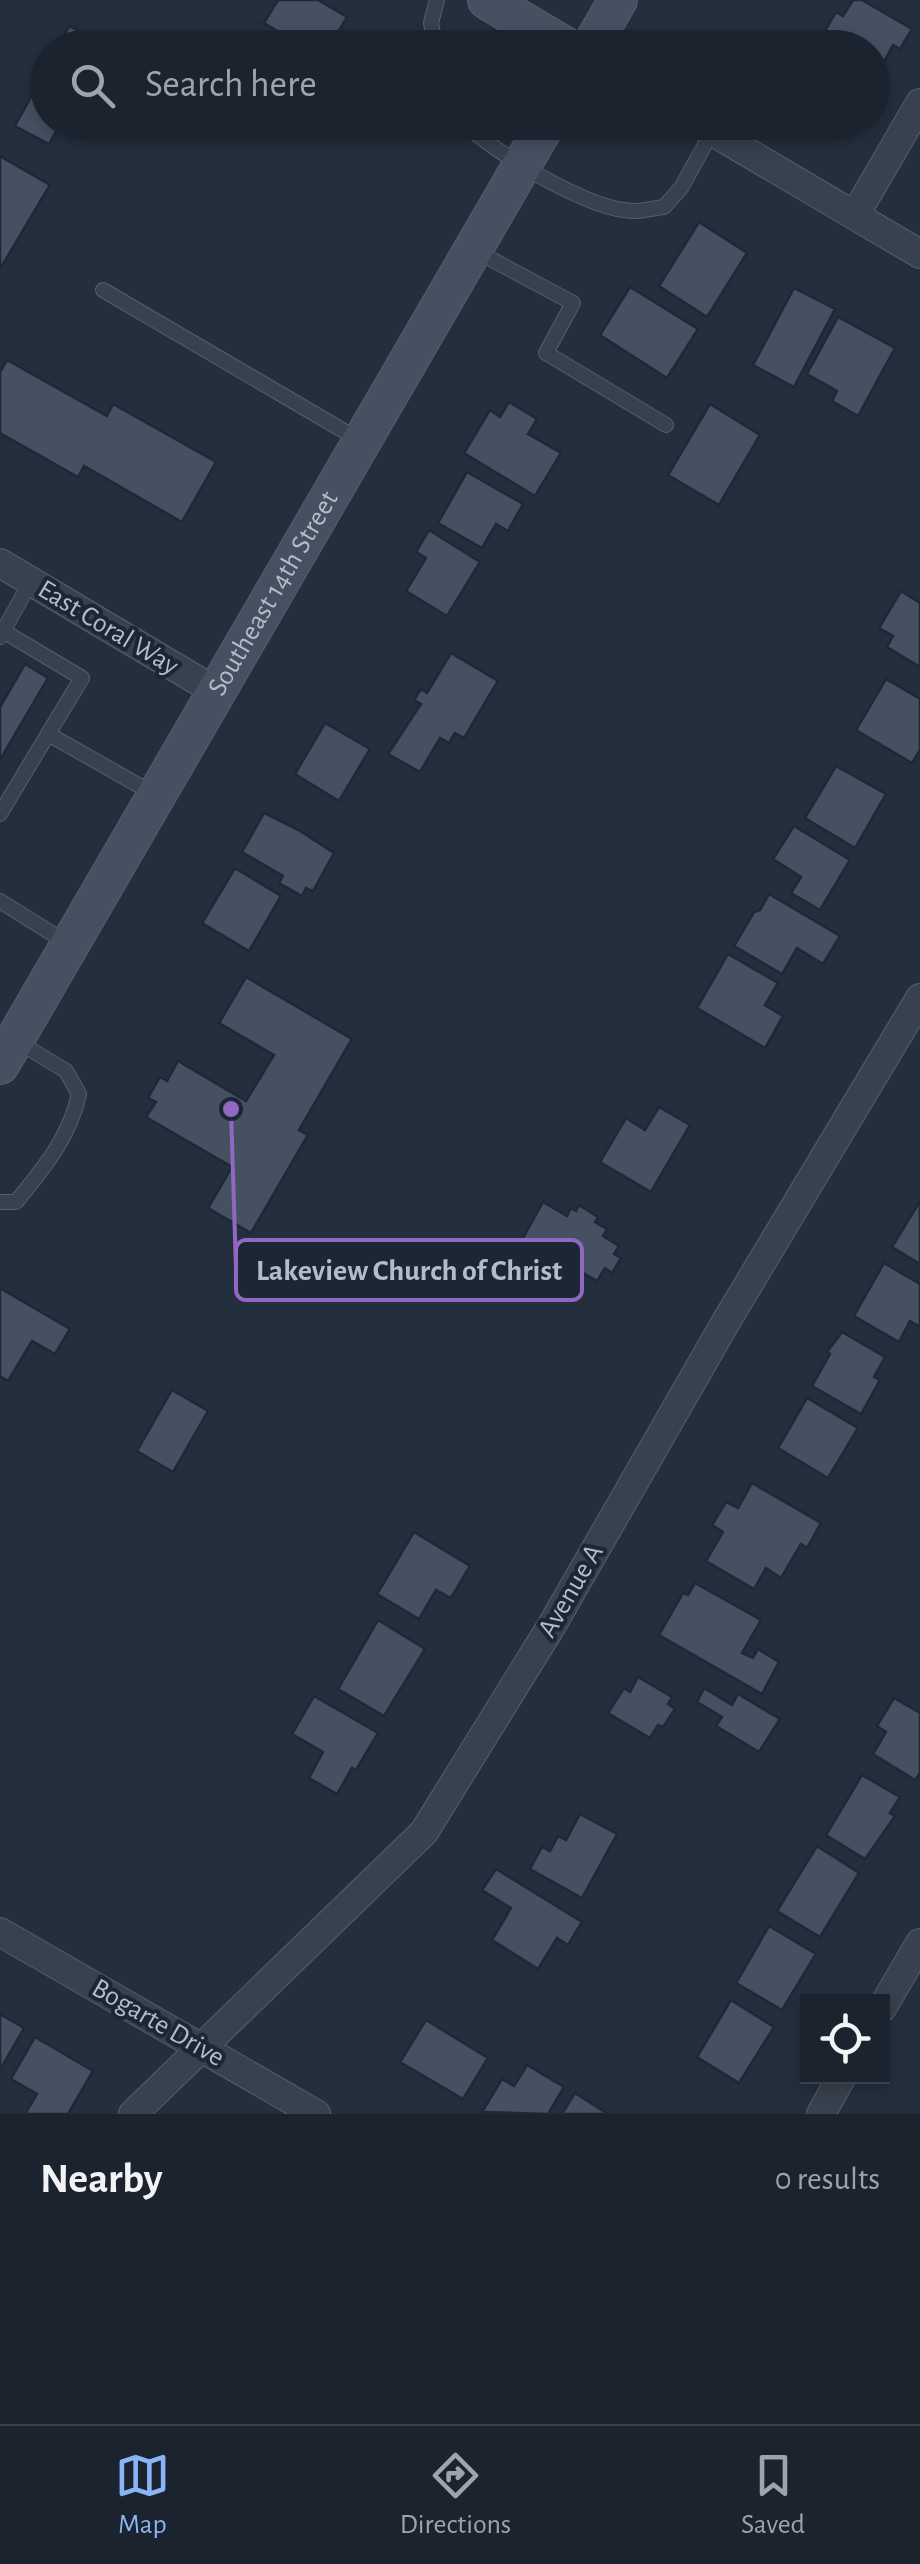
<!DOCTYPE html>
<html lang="en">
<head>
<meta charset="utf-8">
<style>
  body { margin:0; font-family:"Alegreya Sans",sans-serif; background:#242b36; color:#f1f3f6 }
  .controls { position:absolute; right:30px; bottom:30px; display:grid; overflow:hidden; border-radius:0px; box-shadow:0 5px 15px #0003 }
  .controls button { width:90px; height:90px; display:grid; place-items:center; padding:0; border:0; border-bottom:2px solid #39404a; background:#1b232e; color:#f1f3f6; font:50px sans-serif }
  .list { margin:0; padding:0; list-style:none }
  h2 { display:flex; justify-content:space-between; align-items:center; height:130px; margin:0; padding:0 40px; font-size:42px }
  h2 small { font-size:32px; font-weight:400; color:#a0a4aa }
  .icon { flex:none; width:55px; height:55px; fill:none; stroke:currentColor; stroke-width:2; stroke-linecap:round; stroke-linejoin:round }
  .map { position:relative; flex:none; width:920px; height:2114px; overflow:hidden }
  .search { position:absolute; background:#1b232e; box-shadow:0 5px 15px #0003; left:30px; right:30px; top:30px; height:110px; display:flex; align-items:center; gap:25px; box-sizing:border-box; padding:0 35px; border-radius:55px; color:#a0a4aa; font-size:38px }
  .sheet { height:310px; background:#1b232e }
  nav { display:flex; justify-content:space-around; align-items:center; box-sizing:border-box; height:140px; border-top:2px solid #39404a; background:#1b232e; font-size:28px; color:#a0a4aa }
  nav a { display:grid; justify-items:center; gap:5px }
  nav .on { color:#8ab4f8 }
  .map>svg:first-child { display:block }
  .building { fill:#455162; stroke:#1f2835; stroke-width:2.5 }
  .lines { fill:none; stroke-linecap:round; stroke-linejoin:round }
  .lane-casing { stroke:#565f6c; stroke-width:16 }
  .street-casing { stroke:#565f6c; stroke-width:30 }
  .secondary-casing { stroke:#565f6c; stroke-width:40 }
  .lane { stroke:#38414e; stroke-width:14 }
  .street { stroke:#38414e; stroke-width:28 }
  .secondary { stroke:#465061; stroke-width:38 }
  .labels { text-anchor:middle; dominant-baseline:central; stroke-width:8; stroke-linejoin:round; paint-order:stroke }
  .street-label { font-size:28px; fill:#b4bcc9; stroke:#1d2633 }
  .leader { fill:none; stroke:#9266c3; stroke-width:4 }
  .callout-dot { fill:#9266c3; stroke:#1d2633; stroke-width:4 }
  .callout { fill:#1d2633; stroke:#9266c3; stroke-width:4 }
  .callout-label { font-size:30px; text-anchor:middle; font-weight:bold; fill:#b4bcc9 }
</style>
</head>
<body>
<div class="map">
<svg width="920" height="2114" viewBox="0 0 920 2114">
  <rect width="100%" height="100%" fill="#242f3e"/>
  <g class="building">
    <path d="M278,0H318L347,17L329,48H306L264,23Z"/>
    <path d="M853,0H862L912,29L900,49L893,45L879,71L886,75L875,95L872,48H828L830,43L821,38L836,12L843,16Z"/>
    <path d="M69,26L103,44L101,48H58Z"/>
    <path d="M48,66V122H61L49,144L15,126Z"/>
    <path d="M0,156L50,185L0,269Z"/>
    <path d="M699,222L747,253L707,317L659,286Z"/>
    <path d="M630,287L698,329L667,378L600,335Z"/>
    <path d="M794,288L835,309L794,387L753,365Z"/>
    <path d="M838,317L895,348L858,416L832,401L837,391L807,374Z"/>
    <path d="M7,360L107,416L113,404L216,462L182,522L84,466L78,477L0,433V372Z"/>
    <path d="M509,402L537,419L528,434L561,453L535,496L464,453L490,410L500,417Z"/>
    <path d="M710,404L760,435L719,505L668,475Z"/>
    <path d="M467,472L523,504L508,531L496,524L482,548L438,523Z"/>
    <path d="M429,530L480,562L447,616L406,591L426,558L416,552Z"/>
    <path d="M901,591L920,603V667L887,647L893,636L879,628Z"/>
    <path d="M451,653L498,681L464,738L455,733L449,743L440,738L420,772L388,754L421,704L414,700L421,689L427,693Z"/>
    <path d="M25,664L48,678L0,760V707Z"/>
    <path d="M886,679L920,699V750L912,763L856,730Z"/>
    <path d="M325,723L370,749L339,801L295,774Z"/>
    <path d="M836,766L886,794L855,848L805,818Z"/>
    <path d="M264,813L300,831L334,853L313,891L306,888L302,896L279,883L283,876L242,852Z"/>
    <path d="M794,826L850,860L820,910L791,893L801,877L773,859Z"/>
    <path d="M235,868L281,896L249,951L202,923Z"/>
    <path d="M769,894L840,936L823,964L797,948L782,974L734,946L754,912L760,910Z"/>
    <path d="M728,954L778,983L765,1005L783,1016L765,1048L697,1008Z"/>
    <path d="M246,977L352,1039L299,1130L308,1135L251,1233L208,1208L232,1167L146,1117L156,1102L148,1098L160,1077L167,1081L178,1061L246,1101L274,1055L219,1023Z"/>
    <path d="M659,1107L690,1125L651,1192L600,1162L626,1118L645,1130Z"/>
    <path d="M920,1201V1264L892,1247Z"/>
    <path d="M543,1202L567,1216L571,1208L576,1211L579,1205L598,1217L595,1222L607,1229L603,1236L619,1246L614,1254L621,1258L612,1273L605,1268L597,1281L523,1238Z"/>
    <path d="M884,1263L920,1284V1327L910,1321L899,1342L854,1316Z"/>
    <path d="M0,1288L70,1329L55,1354L32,1341L8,1381L0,1376Z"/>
    <path d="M842,1332L885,1357L874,1377L880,1380L861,1414L812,1386L830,1354L827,1352Z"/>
    <path d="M172,1390L208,1411L173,1472L137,1451Z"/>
    <path d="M807,1398L858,1428L828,1478L778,1448Z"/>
    <path d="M752,1483L821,1523L807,1548L801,1544L781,1578L766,1568L754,1589L706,1561L723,1532L712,1525L726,1502L738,1508Z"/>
    <path d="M414,1532L470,1566L451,1598L436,1590L419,1619L377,1594Z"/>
    <path d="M695,1583L761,1620L742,1653L753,1658L758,1649L779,1662L762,1694L659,1635L683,1593L688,1595Z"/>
    <path d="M378,1620L425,1649L384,1716L338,1689Z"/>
    <path d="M638,1677L672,1697L668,1704L675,1709L663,1727L658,1725L650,1738L608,1713L624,1688L630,1692Z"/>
    <path d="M704,1688L732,1705L738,1694L780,1719L759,1752L716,1726L722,1717L697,1702Z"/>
    <path d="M314,1696L378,1733L356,1770L352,1768L337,1794L309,1778L323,1752L292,1734Z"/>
    <path d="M894,1698L920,1713V1773L915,1780L873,1754L886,1732L877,1726Z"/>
    <path d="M862,1775L900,1797L890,1813L895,1816L865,1859L826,1835Z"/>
    <path d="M580,1814L617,1834L582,1898L530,1869L542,1847L550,1851L558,1836L566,1840Z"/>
    <path d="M817,1846L859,1873L820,1937L777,1911Z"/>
    <path d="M496,1869L582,1922L568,1945L557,1938L538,1969L492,1940L511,1908L482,1890Z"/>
    <path d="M769,1926L816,1954L782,2010L736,1983Z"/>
    <path d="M731,2000L774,2027L739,2083L697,2057Z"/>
    <path d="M0,2014L24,2028L0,2070Z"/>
    <path d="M426,2020L488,2058L463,2099L400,2062Z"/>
    <path d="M35,2037L93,2071L68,2114H25L37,2094L11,2079Z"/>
    <path d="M527,2065L564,2087L548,2114L482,2112L502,2079L514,2086Z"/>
    <path d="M575,2093L608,2114H562Z"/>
  </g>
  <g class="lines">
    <g class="lane-casing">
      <g id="lane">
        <path d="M436,48L431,23L437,0"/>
        <path d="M463,122C494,153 589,210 633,211C643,211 654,208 664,207L681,188L712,132"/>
        <path d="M474,250L573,303L546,353L666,425"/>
        <path d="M103,290L361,441"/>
        <path d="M3,631L82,678L48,734L154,794"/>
        <path d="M0,637L31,581"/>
        <path d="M0,814L48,734"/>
        <path d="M0,901L67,943"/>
        <path d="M0,1202H16C43,1169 70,1137 79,1094L66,1071L15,1040"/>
      </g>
    </g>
    <g class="street-casing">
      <g id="street">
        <path d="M696,122L920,254"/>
        <path d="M855,215L920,103"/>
        <path d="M0,563L217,692"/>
        <path d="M0,1932L316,2114"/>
        <path d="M882,2008L920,1943"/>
        <path d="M133,2114L424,1832L552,1625L727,1320L920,998"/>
        <path d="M821,2114L842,2076"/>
      </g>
    </g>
    <g class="secondary-casing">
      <g id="secondary">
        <path d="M487,0L568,48"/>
        <path d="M590,48L618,0"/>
        <path id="s1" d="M0,1065L547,122"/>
      </g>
    </g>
    <use href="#lane" class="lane"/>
    <use href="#street" class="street"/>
    <use href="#secondary" class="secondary"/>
  </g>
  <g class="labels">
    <g class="street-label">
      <text stroke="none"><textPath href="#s1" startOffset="545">Southeast 14th Street</textPath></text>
      <text transform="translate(108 628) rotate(31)">East Coral Way</text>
      <text transform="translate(571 1591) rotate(-60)">Avenue A</text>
      <text transform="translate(158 2023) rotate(30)">Bogarte Drive</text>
    </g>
  </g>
  <path class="leader" d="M231 1109L236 1270"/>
  <circle class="callout-dot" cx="231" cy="1109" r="10"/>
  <rect class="callout" x="236" y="1240" width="346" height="60" rx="10"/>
  <g class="callout-label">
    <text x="409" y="1280">Lakeview Church of Christ</text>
  </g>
</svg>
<div class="controls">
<button><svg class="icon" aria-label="locate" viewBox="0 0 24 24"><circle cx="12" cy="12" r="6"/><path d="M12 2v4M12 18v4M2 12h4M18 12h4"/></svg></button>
</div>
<div class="search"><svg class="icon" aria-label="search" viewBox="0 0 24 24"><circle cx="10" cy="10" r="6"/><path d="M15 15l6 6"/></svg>Search here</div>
</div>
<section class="sheet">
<h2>Nearby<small>0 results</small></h2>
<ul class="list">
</ul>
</section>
<nav>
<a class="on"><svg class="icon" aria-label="map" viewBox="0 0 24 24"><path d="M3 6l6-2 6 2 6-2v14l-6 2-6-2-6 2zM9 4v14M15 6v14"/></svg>Map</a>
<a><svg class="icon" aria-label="directions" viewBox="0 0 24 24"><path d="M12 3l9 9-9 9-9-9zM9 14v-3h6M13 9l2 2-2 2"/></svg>Directions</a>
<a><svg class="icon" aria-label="saved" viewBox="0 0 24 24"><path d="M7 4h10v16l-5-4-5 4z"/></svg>Saved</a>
</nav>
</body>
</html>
